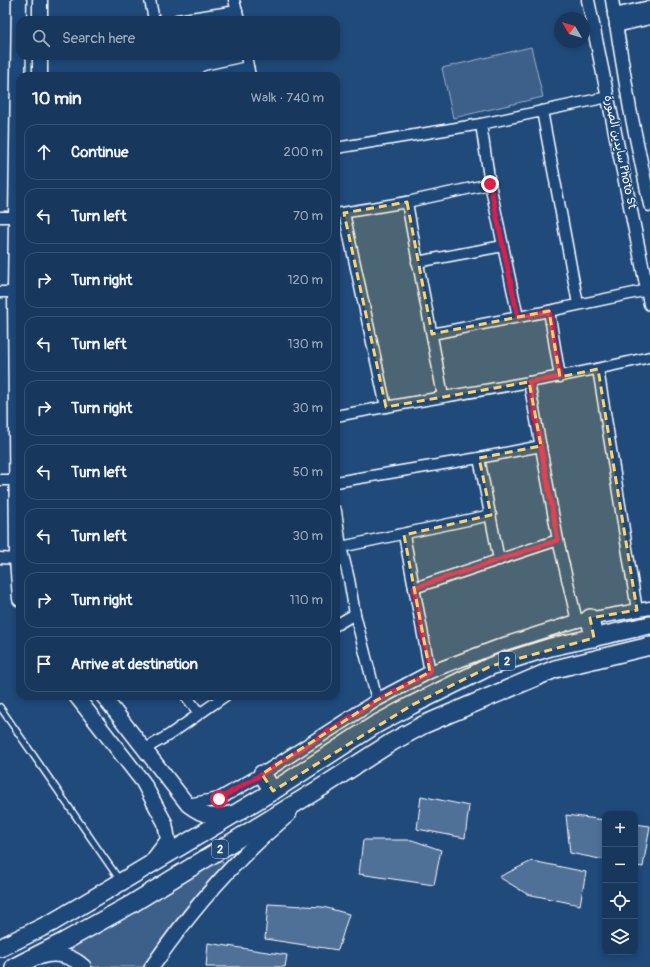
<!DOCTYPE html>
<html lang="en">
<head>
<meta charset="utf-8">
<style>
  body { margin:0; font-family:Pangolin,"Playpen Sans Arabic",sans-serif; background:#203f62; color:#f1f3f6 }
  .controls { position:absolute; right:12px; bottom:12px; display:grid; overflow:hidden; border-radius:8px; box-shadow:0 2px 6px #0003 }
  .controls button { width:36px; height:36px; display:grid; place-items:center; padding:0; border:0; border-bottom:1px solid #365272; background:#17385c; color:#f1f3f6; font:20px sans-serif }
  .compass { position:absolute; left:554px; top:12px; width:36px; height:36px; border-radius:50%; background:#17385c; box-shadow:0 2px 6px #0003; rotate:308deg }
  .stop { position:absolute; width:12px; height:12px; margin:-9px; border:3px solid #e11d48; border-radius:50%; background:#fff }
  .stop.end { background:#e11d48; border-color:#fff; box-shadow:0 1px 4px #0008 }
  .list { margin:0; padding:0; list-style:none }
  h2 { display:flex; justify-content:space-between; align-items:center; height:52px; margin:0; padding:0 16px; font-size:17px }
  h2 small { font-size:13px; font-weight:400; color:#9eacbb }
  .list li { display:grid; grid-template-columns:26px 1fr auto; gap:12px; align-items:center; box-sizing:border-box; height:56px; margin:0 8px 8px; padding:0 8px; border:1px solid #365272; border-radius:12px }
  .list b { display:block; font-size:15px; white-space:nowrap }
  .list em { font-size:13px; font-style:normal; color:#9eacbb }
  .icon { flex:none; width:22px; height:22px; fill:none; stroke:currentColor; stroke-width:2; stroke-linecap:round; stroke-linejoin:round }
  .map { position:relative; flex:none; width:650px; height:967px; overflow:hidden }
  .search { position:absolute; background:#17385c; box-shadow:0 2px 6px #0003; left:16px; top:16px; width:324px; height:44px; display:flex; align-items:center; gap:10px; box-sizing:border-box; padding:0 14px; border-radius:12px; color:#9eacbb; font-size:15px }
  .panel { position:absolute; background:#17385c; box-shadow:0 2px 6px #0003; left:16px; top:72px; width:324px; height:628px; border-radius:12px }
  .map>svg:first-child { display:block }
  .green { fill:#3c618b; stroke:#9eb0c5 }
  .building { fill:#507197; stroke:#fff }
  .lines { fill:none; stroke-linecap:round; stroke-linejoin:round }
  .service-casing { stroke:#fff; stroke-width:8 }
  .minor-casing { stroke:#fff; stroke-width:13 }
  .tertiary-casing { stroke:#fff; stroke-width:15 }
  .secondary-casing { stroke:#fff; stroke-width:17 }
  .trunk-casing { stroke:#fff; stroke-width:20 }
  .service { stroke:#1f4a7a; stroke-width:5 }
  .minor { stroke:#1f4a7a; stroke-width:10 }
  .tertiary { stroke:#1f4a7a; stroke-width:12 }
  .secondary { stroke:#1f4a7a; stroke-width:14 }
  .trunk { stroke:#1f4a7a; stroke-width:17 }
  .route { stroke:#e11d48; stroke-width:5 }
  .marked { fill:#ffd166; fill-opacity:0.2; stroke:#ffd166; stroke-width:3; stroke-dasharray:8 5; stroke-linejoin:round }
  .labels { text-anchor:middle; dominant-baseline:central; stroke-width:3; stroke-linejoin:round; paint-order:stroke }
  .shield { fill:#1f4a7a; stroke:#bcc9d7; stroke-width:1 }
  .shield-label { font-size:11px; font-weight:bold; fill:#fff }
  .street-label { font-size:12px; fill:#fff; stroke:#1f4a7a }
</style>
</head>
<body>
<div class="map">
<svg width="650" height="967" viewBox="0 0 650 967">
  <rect width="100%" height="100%" fill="#1f4a7a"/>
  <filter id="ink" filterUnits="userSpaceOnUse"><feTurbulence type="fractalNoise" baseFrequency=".025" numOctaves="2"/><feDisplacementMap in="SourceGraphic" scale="8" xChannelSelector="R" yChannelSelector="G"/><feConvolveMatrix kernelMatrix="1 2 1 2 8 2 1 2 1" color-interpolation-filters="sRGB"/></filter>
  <g filter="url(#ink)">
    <g class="green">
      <path d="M531,47L543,97L453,118L442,68Z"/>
      <path d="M221,859L224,866C194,898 167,931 143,967H93L85,959L70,952L74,945Z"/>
    </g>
    <g class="building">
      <path d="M421,796L469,806L465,838L417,829Z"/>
      <path d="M566,815L605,820V860L570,853Z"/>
      <path d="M635,824L650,826L643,867L635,866Z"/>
      <path d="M363,840H412L441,850L434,885L359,874Z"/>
      <path d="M532,861L586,872L580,905L527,894L499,877Z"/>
      <path d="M268,904L323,907L349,914L338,950L265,939Z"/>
      <path d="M208,943L287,955L285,967H206Z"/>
    </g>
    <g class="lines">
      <g class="service-casing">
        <path id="service" d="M0,707L119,879"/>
      </g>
      <g class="minor-casing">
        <g id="minor">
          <path d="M150,0L154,20"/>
          <path d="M234,0L239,20"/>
          <path d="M177,20L237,11"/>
          <path d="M246,56L250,76"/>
          <path d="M207,76L248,67"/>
          <path d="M542,111L578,304"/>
          <path d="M481,124L490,184L518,317"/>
          <path d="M336,148L481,124L608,97"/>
          <path d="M407,202C418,268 432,332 443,397"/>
          <path d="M344,213L386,407"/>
          <path d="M336,214L407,202L490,184"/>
          <path d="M0,217H16"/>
          <path d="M417,262L503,246"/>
          <path d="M0,292H15"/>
          <path d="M549,311L560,377"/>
          <path d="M432,334L549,311L648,290"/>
          <path d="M598,369L637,610"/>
          <path d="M529,382L558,540L577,621"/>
          <path d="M336,416C441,396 546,382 650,357"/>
          <path d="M479,458L499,560"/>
          <path d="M0,480H17"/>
          <path d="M336,482L479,458L541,446"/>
          <path d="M336,511L341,547L349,579L355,614L377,700"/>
          <path d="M404,535L430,672"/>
          <path d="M341,547L491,515"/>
          <path d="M0,558L17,559"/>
          <path d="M414,588L558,540"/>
          <path d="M336,625L355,614"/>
          <path d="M186,696L199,713"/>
          <path d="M145,749L169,735L225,696"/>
        </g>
      </g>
      <g class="tertiary-casing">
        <g id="tertiary">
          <path d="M588,0L650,304"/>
          <path d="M612,0L630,109L650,205"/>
          <path d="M614,15L650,7"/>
          <path d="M616,26L650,18"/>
          <path d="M188,805L219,799L262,774L377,700L430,672L504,644L577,621L650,608"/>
        </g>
      </g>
      <g class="secondary-casing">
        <g id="secondary">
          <path d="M19,0L15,292L17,559L20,599"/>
          <path d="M40,20V0"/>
          <path d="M40,56V76"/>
          <path d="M76,696L143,782L165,823L168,840L152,861"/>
          <path d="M103,696L188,805C205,818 212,817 232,813"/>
          <path d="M40,957C55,951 72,956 84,967"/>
          <path d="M152,967C191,910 236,858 289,814"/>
        </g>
      </g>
      <g class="trunk-casing">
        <g id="trunk">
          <path d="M590,618L594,638"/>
          <path d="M262,774L273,791"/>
          <path d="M0,948L53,922L121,882L273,791L375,725L412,705L491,666L551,647L650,625"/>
          <path d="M14,967L65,941L130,905L322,787L392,742L423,725L555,669L650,646"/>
        </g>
      </g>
      <use href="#service" class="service"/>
      <use href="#minor" class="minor"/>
      <use href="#tertiary" class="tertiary"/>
      <use href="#secondary" class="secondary"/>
      <use href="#trunk" class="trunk"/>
    </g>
  </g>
  <g class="lines" filter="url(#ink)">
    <path class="route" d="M219,799L262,774L377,700L430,672L414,588L558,540L529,382L560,377L549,311L518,317L490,184"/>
  </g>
  <path class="marked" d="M407,202L432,334L549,311L560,377L598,369L637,610L590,618L594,638L491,666L412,705L273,791L262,774L377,700L430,672L404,535L491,515L479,458L541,446L529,382L386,407L344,213Z"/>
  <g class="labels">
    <g class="shield">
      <rect x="499" y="652" width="16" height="18" rx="3"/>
      <rect x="212" y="840" width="16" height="18" rx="3"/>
    </g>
    <g class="shield-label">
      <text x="507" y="661">2</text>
      <text x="220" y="849">2</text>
    </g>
    <g class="street-label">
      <text transform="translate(620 152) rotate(78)">سايدين الصورة Photo St</text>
    </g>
  </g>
</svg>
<div class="controls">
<button>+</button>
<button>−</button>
<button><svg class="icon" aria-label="locate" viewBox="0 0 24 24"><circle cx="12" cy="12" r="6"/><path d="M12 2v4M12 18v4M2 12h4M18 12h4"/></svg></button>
<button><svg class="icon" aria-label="layers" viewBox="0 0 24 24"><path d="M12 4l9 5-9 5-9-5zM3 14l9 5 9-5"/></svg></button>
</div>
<svg class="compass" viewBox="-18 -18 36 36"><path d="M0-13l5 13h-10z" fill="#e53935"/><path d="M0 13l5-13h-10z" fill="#9eacbb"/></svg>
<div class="stop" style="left:219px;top:799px"></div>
<div class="stop end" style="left:490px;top:184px"></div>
<div class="search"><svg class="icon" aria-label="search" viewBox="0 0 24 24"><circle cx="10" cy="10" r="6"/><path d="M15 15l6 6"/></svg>Search here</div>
<section class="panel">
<h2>10 min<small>Walk · 740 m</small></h2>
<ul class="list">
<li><svg class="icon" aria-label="ahead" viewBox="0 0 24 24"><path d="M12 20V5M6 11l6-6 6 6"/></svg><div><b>Continue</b></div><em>200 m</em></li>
<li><svg class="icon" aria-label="left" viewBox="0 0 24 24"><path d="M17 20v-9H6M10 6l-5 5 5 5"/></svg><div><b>Turn left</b></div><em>70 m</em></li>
<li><svg class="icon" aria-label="right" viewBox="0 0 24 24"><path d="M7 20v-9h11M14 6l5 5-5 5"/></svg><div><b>Turn right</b></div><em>120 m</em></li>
<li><svg class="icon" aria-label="left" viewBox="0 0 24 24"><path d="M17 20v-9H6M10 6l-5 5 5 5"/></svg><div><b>Turn left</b></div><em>130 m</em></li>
<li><svg class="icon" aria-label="right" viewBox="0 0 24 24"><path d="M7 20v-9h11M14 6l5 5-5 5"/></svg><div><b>Turn right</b></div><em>30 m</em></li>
<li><svg class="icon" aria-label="left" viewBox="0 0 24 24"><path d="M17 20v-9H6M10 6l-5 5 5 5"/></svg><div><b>Turn left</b></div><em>50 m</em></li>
<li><svg class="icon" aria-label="left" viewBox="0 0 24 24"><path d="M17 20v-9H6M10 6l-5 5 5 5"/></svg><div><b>Turn left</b></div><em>30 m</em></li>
<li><svg class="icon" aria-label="right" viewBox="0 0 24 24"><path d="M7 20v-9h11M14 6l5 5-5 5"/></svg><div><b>Turn right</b></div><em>110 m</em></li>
<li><svg class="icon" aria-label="arrive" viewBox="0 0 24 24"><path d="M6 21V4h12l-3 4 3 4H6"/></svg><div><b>Arrive at destination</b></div></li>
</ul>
</section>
</div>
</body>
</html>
